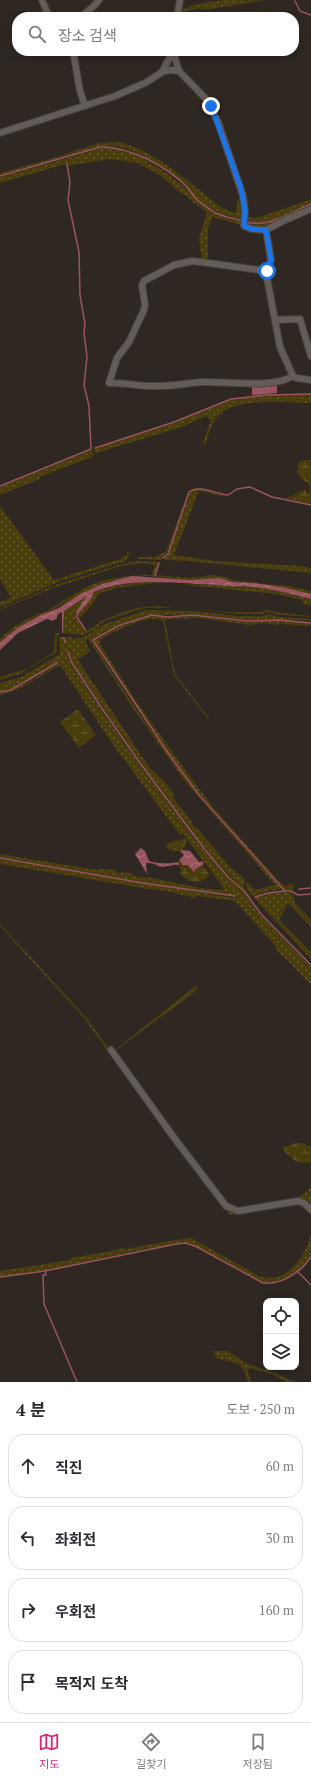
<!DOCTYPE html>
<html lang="ko">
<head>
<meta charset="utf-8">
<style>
  body { margin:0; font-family:"PT Serif","Noto Sans KR",serif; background:#f2f2f3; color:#2b2b33 }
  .controls { position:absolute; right:12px; bottom:12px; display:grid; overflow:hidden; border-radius:8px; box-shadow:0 2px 10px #0003 }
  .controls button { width:36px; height:36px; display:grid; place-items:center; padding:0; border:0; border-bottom:1px solid #e1e1e2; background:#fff; color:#2b2b33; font:20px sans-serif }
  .stop { position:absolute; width:12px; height:12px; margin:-9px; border:3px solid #1a73e8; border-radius:50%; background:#fff }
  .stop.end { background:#1a73e8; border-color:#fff; box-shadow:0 1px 4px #0008 }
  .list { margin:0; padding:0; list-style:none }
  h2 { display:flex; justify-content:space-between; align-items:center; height:52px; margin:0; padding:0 16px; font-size:17px }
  h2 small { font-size:13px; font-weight:400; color:#7c7c81 }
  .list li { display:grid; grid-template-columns:26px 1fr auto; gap:12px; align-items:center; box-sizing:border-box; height:64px; margin:0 8px 8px; padding:0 8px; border:1px solid #e1e1e2; border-radius:16px }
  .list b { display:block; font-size:15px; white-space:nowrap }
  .list em { font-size:13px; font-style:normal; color:#7c7c81 }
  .icon { flex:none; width:22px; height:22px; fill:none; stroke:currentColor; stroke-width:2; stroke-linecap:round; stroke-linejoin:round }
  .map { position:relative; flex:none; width:311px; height:1382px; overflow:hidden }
  .search { position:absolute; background:#fff; box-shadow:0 2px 10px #0003; left:12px; right:12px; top:12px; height:44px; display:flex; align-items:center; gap:10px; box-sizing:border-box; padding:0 14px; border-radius:16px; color:#7c7c81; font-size:15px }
  .sheet { height:340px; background:#fff }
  nav { display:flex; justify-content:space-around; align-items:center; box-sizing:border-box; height:56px; border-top:1px solid #e1e1e2; background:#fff; font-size:11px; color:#7c7c81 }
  nav a { display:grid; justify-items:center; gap:2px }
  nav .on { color:#db2777 }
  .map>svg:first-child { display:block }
  .grass { fill:url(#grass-dots) }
  .wetland { fill:url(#wetland-marsh) }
  .water { fill:url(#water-waves) }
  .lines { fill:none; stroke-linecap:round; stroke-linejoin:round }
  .stream { stroke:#99545f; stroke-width:1.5 }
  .minor-casing { stroke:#494340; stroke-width:8 }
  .minor { stroke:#645c57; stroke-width:6 }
  .route { stroke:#1a73e8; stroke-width:5 }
</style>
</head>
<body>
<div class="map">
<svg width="311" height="1382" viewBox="0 0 311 1382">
  <defs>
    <pattern id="grass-dots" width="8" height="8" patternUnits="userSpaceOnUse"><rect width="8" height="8" fill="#493d0e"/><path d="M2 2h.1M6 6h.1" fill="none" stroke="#635830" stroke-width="1.8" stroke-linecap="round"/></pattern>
    <pattern id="wetland-marsh" width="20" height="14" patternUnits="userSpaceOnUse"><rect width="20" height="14" fill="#493d0e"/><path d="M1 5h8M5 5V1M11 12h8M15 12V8" fill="none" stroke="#635830"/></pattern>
    <pattern id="water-waves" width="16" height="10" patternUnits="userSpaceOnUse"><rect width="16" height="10" fill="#99545f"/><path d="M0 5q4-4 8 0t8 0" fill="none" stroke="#ab747c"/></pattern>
  </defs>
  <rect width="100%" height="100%" fill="#2e2722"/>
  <g class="grass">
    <path d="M222,0H264L206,10L199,9L180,12L181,9L184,7L186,9L193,5Z"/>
    <path d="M119,142C148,149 175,170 198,189C210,198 221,210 236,213L237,200L242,197L243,220C226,215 210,212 197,199C190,192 186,185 178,179C160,166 137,149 114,146C99,144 87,151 73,155C49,162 24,169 0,176V173L53,158L99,143Z"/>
    <path d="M113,147L133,153L161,169L186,188L199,203L214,213L226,218L241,221V225L212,217L208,229V261L202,260L199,238L207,212L195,204L187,196L178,191L160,175L137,163L110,159L67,166L66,164L0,183V177L75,156L100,148Z"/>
    <path d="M311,199V204C290,212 269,227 246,221V217L257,218Z"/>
    <path d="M311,205V208L266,229L246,226L245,222C269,228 290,213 311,205Z"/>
    <path d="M311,394V403C283,402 249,398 223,411V413C211,419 210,433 205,445L202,444L203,443L211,420L206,416L182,427L109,449L97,453L96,455L94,449L174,423L232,399L266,395Z"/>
    <path d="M92,450L94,456L40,477V479L0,495V487Z"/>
    <path d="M199,489L228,496H220L201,491L198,493L174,555L215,561L301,566L311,568V573L188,561L164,560L168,554L190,493L193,490Z"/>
    <path d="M188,492L167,553L161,560L139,559L136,557H155L166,551Z"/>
    <path d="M0,506L54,580L120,559L127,555L128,549L129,557L125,561L61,581L0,607V602L11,597L0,580Z"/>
    <path d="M137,561L156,562L155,565L143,563L121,566L56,587L0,610V609L58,584L122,564Z"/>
    <path d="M156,575L176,577L180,576L181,578L202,577L209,575L222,576L237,581L288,586L311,591V594L254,583L232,582L220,578L189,580L156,577Z"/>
    <path d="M147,581L163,582L117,588L98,594C95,602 86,613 79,618L77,615L91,599L94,592L114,586Z"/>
    <path d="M178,584L219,585C224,587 245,586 253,587C272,589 292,594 311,599V605L303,604V600L276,594Z"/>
    <path d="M87,596V598L74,616L85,630C93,629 97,623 104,620C126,610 148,603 172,608H147L138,610L103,622L94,630L83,635L63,633L64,611Z"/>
    <path d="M193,609L227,612H258L269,610L281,613L311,616V617L281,615L268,612L263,614H240Z"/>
    <path d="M147,610L193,611L240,616H263L268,614L280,617L311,619V621L281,619L247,620L192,614L168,615L152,614L120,624L92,639L111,671L143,719L198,796L282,889L267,891L253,896L247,889L246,881L255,890L275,885L187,784L130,704L87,637L86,643L90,651L78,660L149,767L162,779L175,795L173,798L191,820L193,826L196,827L232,869L245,879L244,888L251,897H249L205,849L143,766L83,678L73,663L69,652L67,653L71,664L100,708L141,767L204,851L229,879L243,892L260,915L311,967V985L283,956H282L276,949V947L235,901L196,896L195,898C179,894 165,890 148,889L0,864V859L235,898L239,897L143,882L0,857V854L97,870L100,869L115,870L118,873L126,872L141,878L147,877L206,889L223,890V887L186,838L183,834L180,835L111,742L60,665C40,676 23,690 0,695V693C21,689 39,675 58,664L59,662L11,689L0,691V683L21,677L60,654L59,637H71L75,639L86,636L104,624Z"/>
    <path d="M152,615L168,617L192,616L247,622L281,620L311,623V626L281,624L280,623L278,625L263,623L250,625L198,618L167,619L165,621L175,674L209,718L208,719L174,675L163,621C150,612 115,632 101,639L100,644L136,701L192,779L213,807L276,878L285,887L292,883L294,889L285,890L199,794L168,753L94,641L121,626Z"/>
    <path d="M58,633H62L57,635V652L20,674L0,680V677L27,669L51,654L54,651L55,634Z"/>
    <path d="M285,892H291L293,895L295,903L311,920V927L289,904L287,905L280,918L281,922L311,952V959L254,898L268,894Z"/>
    <path d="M0,924L85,1016L214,1193L238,1212L236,1214L230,1215L223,1206L157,1120L84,1018L0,926Z"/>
    <path d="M197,985V989L192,994L114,1052L115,1050Z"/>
    <path d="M309,1188H311V1209L293,1200L308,1191Z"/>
    <path d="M311,1235C311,1241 311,1252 310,1257C303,1271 279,1284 264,1283L198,1247L186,1242L130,1252L44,1271L0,1277V1271L71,1260V1258L112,1251L121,1248L124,1249L187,1238H191L259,1276C286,1286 305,1256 311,1235Z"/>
    <path d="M214,1351H228L245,1363L275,1373L295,1382H287L272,1374L249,1368L248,1372L251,1382H248C242,1359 236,1364 216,1358Z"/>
  </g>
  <g class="wetland">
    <path d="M304,460H311V504L283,498C292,498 297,492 305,490L308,494H309L310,490L309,484L300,478L299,474L297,473L298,462Z"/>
    <path d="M156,562H159L154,576H132L102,584L19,627L0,642V639C13,626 30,616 47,611C62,602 77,591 93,584C112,577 132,575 152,575Z"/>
    <path d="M78,709L96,735L79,748L60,722Z"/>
    <path d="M186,838L187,842L185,844V847L180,851L169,850L166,846L170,842Z"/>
    <path d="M179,860L182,865H188L195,872L196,869L203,866L210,875C199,886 190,883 180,874L181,871L178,862Z"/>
    <path d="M296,1143H302L311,1147V1162C297,1166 290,1158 282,1148Z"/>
  </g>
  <g class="water">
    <path d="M277,383V393L252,395V384Z"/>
    <path d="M132,576L189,580L220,578L232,582L254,583L286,588L311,594V599C292,594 272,589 253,587C245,586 224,587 219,585C178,584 133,576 94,592L91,599L77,615L76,612L87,596L64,611L63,633H62V612L57,615V618L53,621L47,619L18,633L0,648V642L19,627L43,614L59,608L81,594L102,584Z"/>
    <path d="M141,848L145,851L149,861C157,864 170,864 178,862L179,865C174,864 166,867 162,867C157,866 152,862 146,863L147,874L135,854Z"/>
    <path d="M182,850L190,851L199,862L202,861L204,864L196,869L194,872L188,865H183L179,860L184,855L180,851Z"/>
  </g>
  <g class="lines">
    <g class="stream">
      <path d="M295,1L300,11L311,15"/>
      <path d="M0,176L100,147C129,146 166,166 187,187C190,191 193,195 196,199C201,204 208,208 214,212C223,217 233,218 243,221"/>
      <path d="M247,222C269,228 291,212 311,204"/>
      <path d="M95,448L174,422L231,399L266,395L311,394"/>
      <path d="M0,486L91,449L89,406L84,385L87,357L84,333L85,324L80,295L79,252L68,200L70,182L67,164"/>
      <path d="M163,558L168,554L189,492C199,484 216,494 228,495L237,489L250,487L272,497L311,505"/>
      <path d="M155,576L159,563"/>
      <path d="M77,615L76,616L85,629"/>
      <path d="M64,638L65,642"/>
      <path d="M0,649L13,637"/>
      <path d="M68,652L72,663L101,707L142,766L205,850L229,878L244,891L261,914L311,965"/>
      <path d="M0,692L11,690L57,663"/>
      <path d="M0,858L143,883L235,896"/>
      <path d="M299,889L311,888"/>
      <path d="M285,891L199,795L168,753L93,640L120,625L152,615L168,617L192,615L247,621L281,620L311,623"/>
      <path d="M255,897L268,893L285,891H291L298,895L311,894"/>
      <path d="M45,1271L46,1275H43L44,1304L77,1382"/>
      <path d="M297,1271L311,1285"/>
      <path d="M0,1277L45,1271L176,1244L186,1243L197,1247L263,1283C282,1285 301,1272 311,1257"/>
    </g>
    <g class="minor-casing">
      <g id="minor">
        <path d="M42,0L49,17"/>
        <path d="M82,17C88,9 93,9 99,0"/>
        <path d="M177,17L180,0"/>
        <path d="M73,51L80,91L85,106"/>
        <path d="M173,52L179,71"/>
        <path d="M162,72L173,51"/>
        <path d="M0,133L115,96L145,83L164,71L171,70L179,71L207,100L218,122L243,196L245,211L244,226L252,229L266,230L283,221L311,209"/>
        <path d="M266,230L271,260L267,271V278L280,347L293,376L296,378L311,380"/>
        <path d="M267,271L193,261L174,265L144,281L142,285L145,305L144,310L129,342L117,358L109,383C123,382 137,386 151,386C169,387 186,383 203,382C228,381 273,389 293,376"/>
        <path d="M275,320L300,319L311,356"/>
        <path d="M111,1050L175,1139L226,1206L238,1211L298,1201L304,1203L311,1210"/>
      </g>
    </g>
    <use href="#minor" class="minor"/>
  </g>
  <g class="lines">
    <path class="route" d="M211,106L241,188L245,211L244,226L252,229L266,230L271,260L267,271"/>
  </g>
</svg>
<div class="controls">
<button><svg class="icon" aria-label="locate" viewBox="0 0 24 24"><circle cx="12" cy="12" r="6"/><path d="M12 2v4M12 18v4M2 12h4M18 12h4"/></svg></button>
<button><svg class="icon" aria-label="layers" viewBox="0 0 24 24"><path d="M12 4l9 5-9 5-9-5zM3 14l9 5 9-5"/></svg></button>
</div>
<div class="stop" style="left:267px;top:271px"></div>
<div class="stop end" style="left:211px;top:106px"></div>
<div class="search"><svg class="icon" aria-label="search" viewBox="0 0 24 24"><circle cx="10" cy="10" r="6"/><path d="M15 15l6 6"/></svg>장소 검색</div>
</div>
<section class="sheet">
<h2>4 분<small>도보 · 250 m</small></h2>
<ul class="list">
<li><svg class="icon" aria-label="ahead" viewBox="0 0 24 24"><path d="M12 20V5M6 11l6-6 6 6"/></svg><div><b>직진</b></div><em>60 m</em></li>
<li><svg class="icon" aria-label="left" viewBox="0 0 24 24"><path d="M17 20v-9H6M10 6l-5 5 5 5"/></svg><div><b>좌회전</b></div><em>30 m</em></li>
<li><svg class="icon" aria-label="right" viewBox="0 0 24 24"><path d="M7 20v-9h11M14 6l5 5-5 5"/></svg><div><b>우회전</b></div><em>160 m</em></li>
<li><svg class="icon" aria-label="arrive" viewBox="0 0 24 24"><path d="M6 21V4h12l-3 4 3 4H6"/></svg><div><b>목적지 도착</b></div></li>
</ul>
</section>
<nav>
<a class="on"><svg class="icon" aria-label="map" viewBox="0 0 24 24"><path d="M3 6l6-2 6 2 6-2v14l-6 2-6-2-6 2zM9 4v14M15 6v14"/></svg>지도</a>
<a><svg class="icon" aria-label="directions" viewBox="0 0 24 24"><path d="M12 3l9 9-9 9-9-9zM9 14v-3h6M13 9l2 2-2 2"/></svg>길찾기</a>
<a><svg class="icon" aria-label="saved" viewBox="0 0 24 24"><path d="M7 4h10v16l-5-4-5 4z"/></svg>저장됨</a>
</nav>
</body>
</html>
